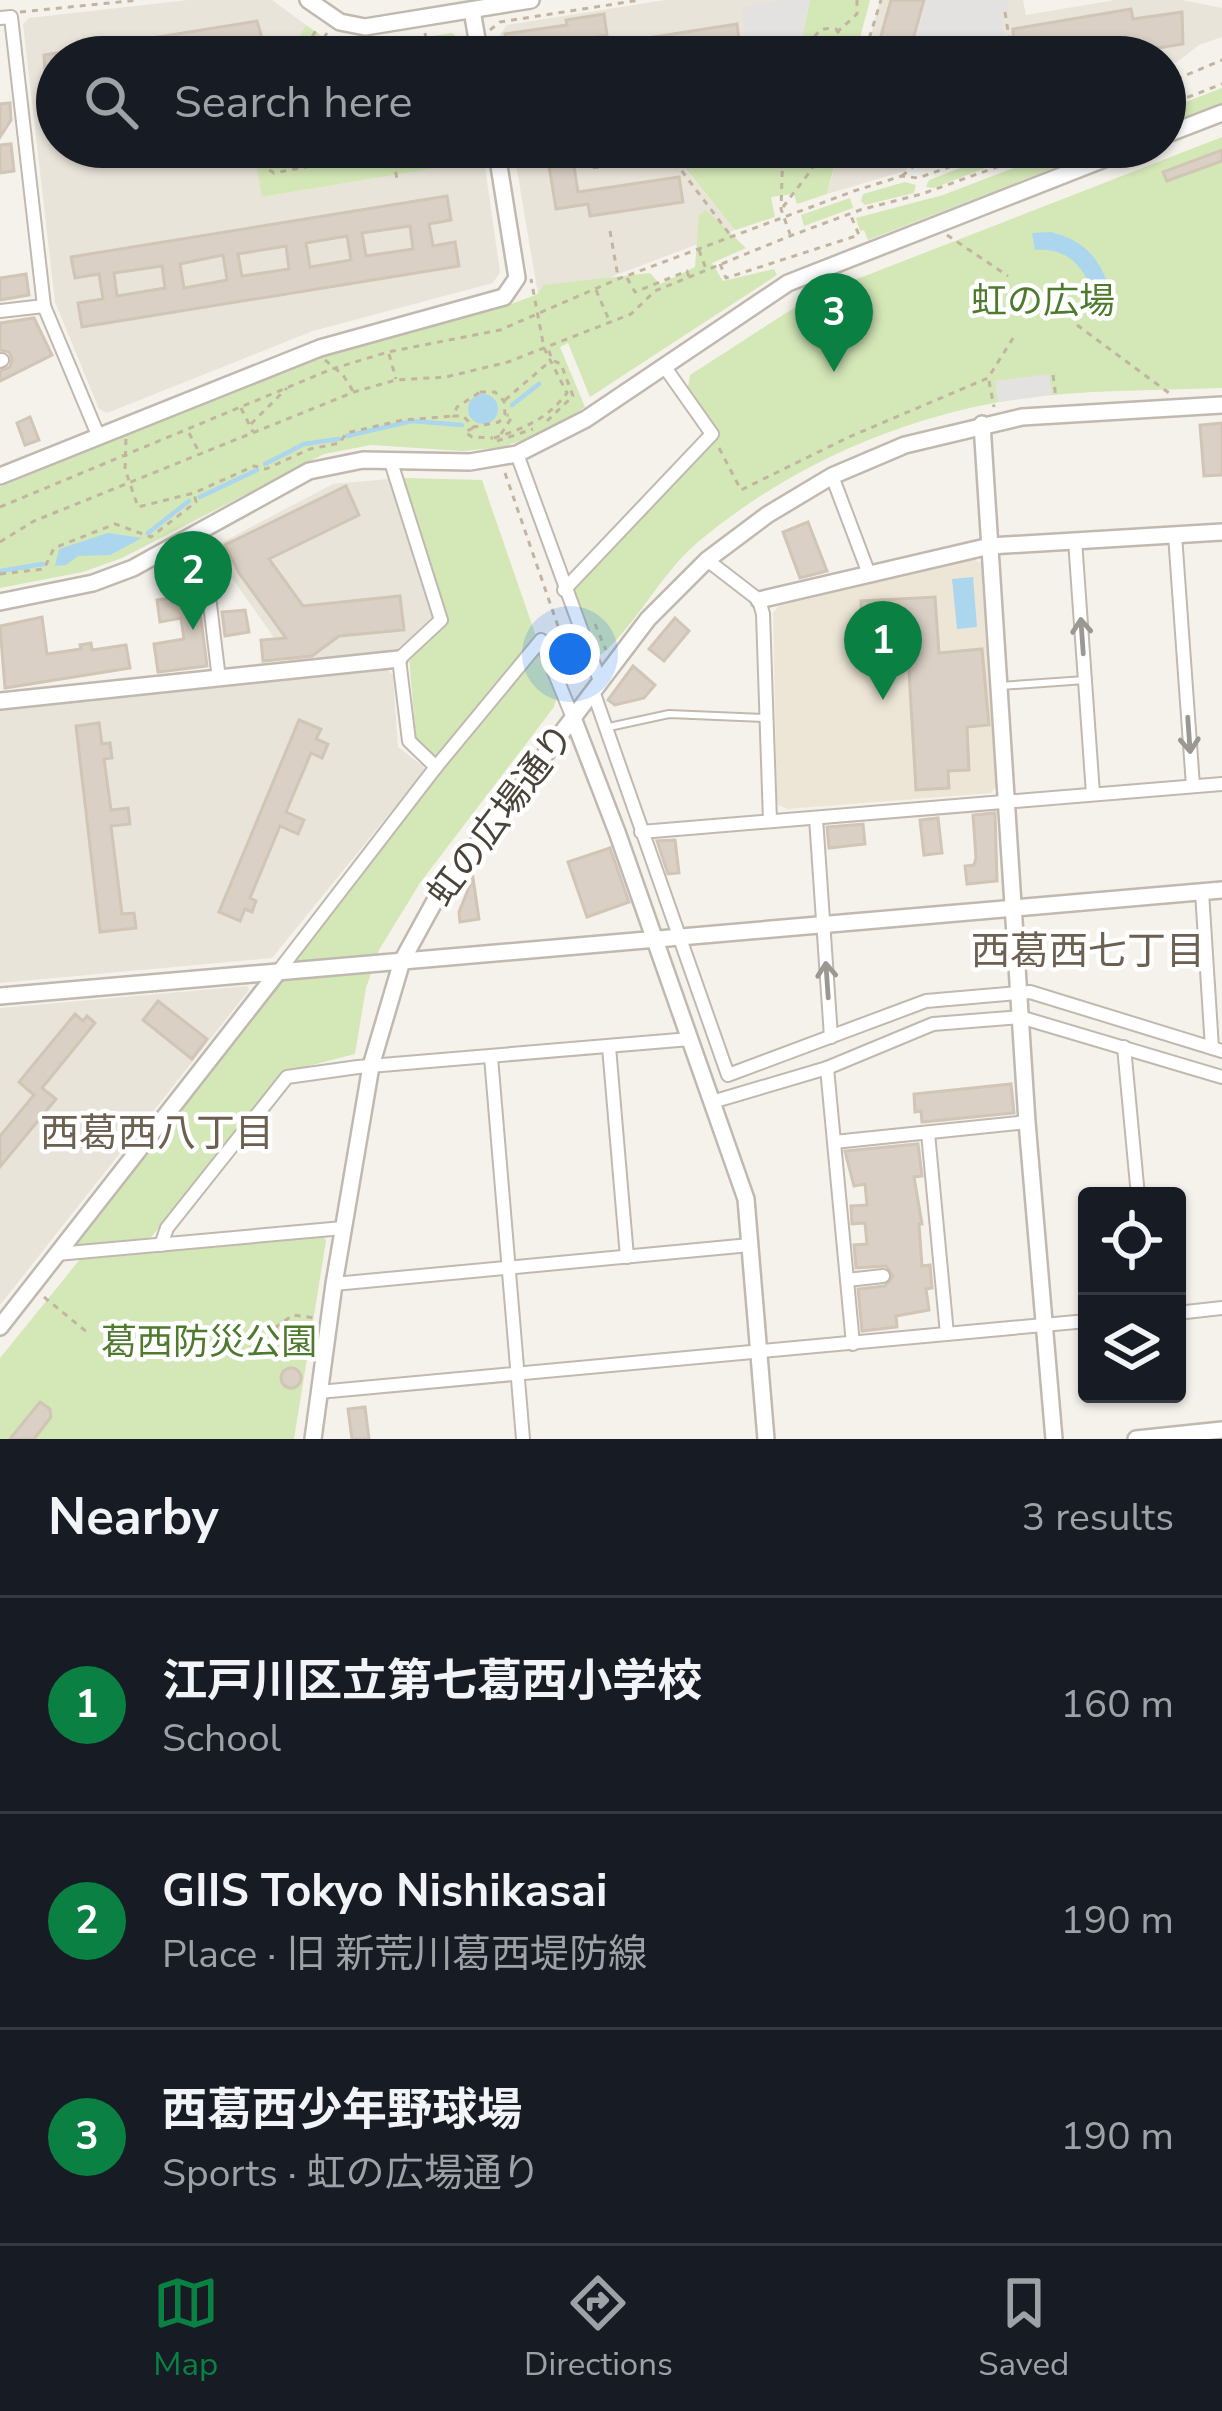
<!DOCTYPE html>
<html lang="en">
<head>
<meta charset="utf-8">
<style>
  body { margin:0; font-family:"Nunito Sans","Noto Sans JP",sans-serif; background:#20242c; color:#f1f3f6 }
  .controls { position:absolute; right:36px; bottom:36px; display:grid; overflow:hidden; border-radius:12px; box-shadow:0 3px 9px #0004 }
  .controls button { width:108px; height:108px; display:grid; place-items:center; padding:0; border:0; border-bottom:3px solid #363941; background:#171b24; color:#f1f3f6; font:60px sans-serif }
  .you { position:absolute; left:570px; top:654px; width:42px; height:42px; margin:-30px; border:9px solid #fff; border-radius:50%; background:#1a73e8; box-shadow:0 0 0 18px #1a73e833 }
  .badge { display:grid; place-items:center; width:78px; height:78px; border-radius:50%; background:#0b8043; color:#fff; font-size:39px; font-weight:700 }
  .pin { position:absolute; translate:-50% -99px; filter:drop-shadow(0 3px 6px #0008) }
  .pin::after { content:''; position:absolute; top:63px; width:42px; height:36px; background:inherit; clip-path:polygon(0 0,100% 0,50% 100%) }
  .list { margin:0; padding:0; list-style:none }
  h2 { display:flex; justify-content:space-between; align-items:center; height:156px; margin:0; padding:0 48px; font-size:51px }
  h2 small { font-size:39px; font-weight:400; color:#9ea1a6 }
  .list li { display:grid; grid-template-columns:78px 1fr auto; gap:36px; align-items:center; box-sizing:border-box; height:216px; padding:0 48px; border-top:3px solid #363941 }
  .list b { display:block; font-size:45px; white-space:nowrap }
  .list p { margin:0; font-size:39px; white-space:nowrap; color:#9ea1a6 }
  .list em { font-size:39px; font-style:normal; color:#9ea1a6 }
  .icon { flex:none; width:66px; height:66px; fill:none; stroke:currentColor; stroke-width:2; stroke-linecap:round; stroke-linejoin:round }
  .map { position:relative; flex:none; width:1222px; height:1439px; overflow:hidden }
  .search { position:absolute; background:#171b24; box-shadow:0 3px 9px #0004; left:36px; right:36px; top:36px; height:132px; display:flex; align-items:center; gap:30px; box-sizing:border-box; padding:0 42px; border-radius:66px; color:#9ea1a6; font-size:45px }
  .sheet { height:804px; background:#171b24 }
  nav { display:flex; justify-content:space-around; align-items:center; box-sizing:border-box; height:168px; border-top:3px solid #363941; background:#171b24; font-size:33px; color:#9ea1a6 }
  nav a { display:grid; justify-items:center; gap:6px }
  nav .on { color:#0b8043 }
  .map>svg:first-child { display:block }
  .residential { fill:#e9e4da }
  .education { fill:#ede6d7 }
  .green { fill:#d4e7b7 }
  .parking { fill:#e4e2e0 }
  .water { fill:#acd6ee }
  .lines { fill:none; stroke-linecap:round; stroke-linejoin:round }
  .stream { stroke:#acd6ee; stroke-width:4.5 }
  .building { fill:#dad0c5; stroke:#d1c5b5; stroke-width:3; fill-rule:evenodd }
  .service-casing { stroke:#c1b9af; stroke-width:10 }
  .minor-casing { stroke:#c1b9af; stroke-width:16 }
  .tertiary-casing { stroke:#c1b9af; stroke-width:20 }
  .path { stroke:#c2b4a0; stroke-width:3; stroke-dasharray:6 6; stroke-linecap:butt }
  .service { stroke:#fff; stroke-width:6 }
  .minor { stroke:#fff; stroke-width:12 }
  .tertiary { stroke:#fff; stroke-width:15 }
  .oneway { stroke:#9b9893 }
  .labels { text-anchor:middle; dominant-baseline:central; stroke-width:9; stroke-linejoin:round; paint-order:stroke }
  .park-label { font-size:36px; fill:#4e7a2e; stroke:#fff }
  .street-label { font-size:36px; fill:#4a433a; stroke:#fff }
  .neighbourhood-label { font-size:39px; fill:#6c6051; stroke:#fff }
</style>
</head>
<body>
<div class="map">
<svg width="1222" height="1439" viewBox="0 0 1222 1439">
  <rect width="100%" height="100%" fill="#f5f2ec"/>
  <g class="residential">
    <path d="M188,0H272L306,25L287,57H57V147H253L263,197L484,160L500,272L493,283L313,331L107,413L99,409L55,302L23,24L29,18Z"/>
    <path d="M665,0H810L798,57H499L496,40L507,25Z"/>
    <path d="M880,0H1023L1026,15L1115,0H1182L1222,8V37L1199,45L1177,62L1165,65V57H865Z"/>
    <path d="M513,147H689L691,157L682,165L735,230L553,299L539,300Z"/>
    <path d="M840,147H956L912,162L905,171L827,194Z"/>
    <path d="M389,479L435,618L397,655L293,665L216,555L217,545L333,484Z"/>
    <path d="M388,670L393,675L398,747L423,766L424,771L272,958L0,983V709Z"/>
    <path d="M247,986L249,990L0,1305V1008Z"/>
  </g>
  <path class="education" d="M974,559L981,563L996,787L991,793L787,809L777,804L773,613L779,606Z"/>
  <g class="green">
    <path d="M810,0H870L856,53L865,57H798Z"/>
    <path d="M306,25L342,50L452,33L464,44L466,57H287Z"/>
    <path d="M1222,88V103L1165,125V110Z"/>
    <path d="M1222,137V388C1146,391 1068,389 994,403C887,423 781,472 698,542C659,575 636,627 596,659L565,590L717,435L688,387L690,375L811,297Z"/>
    <path d="M253,147H446L449,166L262,197Z"/>
    <path d="M689,147H839L827,194L797,204L794,194L771,197L775,217L735,230L682,164L691,157Z"/>
    <path d="M1015,147H1039L934,188L926,187L929,180Z"/>
    <path d="M1068,147H1108L868,240L864,230L860,231L856,218L943,195Z"/>
    <path d="M905,182L916,185L914,193L865,205L861,201L863,194Z"/>
    <path d="M850,198L853,208L804,226L801,215Z"/>
    <path d="M706,210L746,248L712,263L723,281L774,269L777,275L590,397L568,343L560,347L585,407L543,434L502,447L463,451L371,445L324,454L122,558L83,572L0,588V487L309,359L506,306L538,294L543,285L650,273L660,284L695,267L699,215Z"/>
    <path d="M405,478L482,480L557,697L554,707L420,883L379,950L366,988L355,1054L285,1072L149,1240L78,1248L77,1243L441,762L416,740L409,656L448,619L402,483Z"/>
    <path d="M322,1235L326,1241L294,1439H0V1358L81,1258Z"/>
  </g>
  <g class="parking">
    <path d="M783,0H810L798,57H726L749,53L741,7Z"/>
    <path d="M927,0H1008L1010,11L1000,13L1008,57H911Z"/>
    <path d="M446,147H482L484,160L449,166Z"/>
    <path d="M1049,374L1052,395L998,402L995,381Z"/>
  </g>
  <g class="water">
    <path d="M1051,232C1083,240 1099,257 1109,287L1092,290C1082,264 1065,247 1035,250L1032,233Z"/>
    <circle cx="483" cy="409" r="15"/>
    <path d="M108,533L142,538L110,555L78,556L66,565L55,566L59,549Z"/>
    <path d="M973,577L977,627L957,629L952,579Z"/>
  </g>
  <g class="lines">
    <g class="stream">
      <path d="M512,405L539,384"/>
      <path d="M347,436L412,421L462,425"/>
      <path d="M265,464L304,444L339,439"/>
      <path d="M200,497L257,470"/>
      <path d="M148,533L189,501"/>
      <path d="M0,571L43,564"/>
    </g>
  </g>
  <g class="building">
    <path d="M891,0H924L908,57H875Z"/>
    <path d="M1131,9L1133,19L1182,12L1183,44L1133,52L1130,45L1053,57H1014L1013,29Z"/>
    <path d="M604,14L607,35L596,37L599,57H508L505,34L567,25L566,20Z"/>
    <path d="M257,21L264,45L211,54V57H72L71,51Z"/>
    <path d="M737,24L740,48L685,57H644L641,39Z"/>
    <path d="M57,53V105L47,106L44,55Z"/>
    <path d="M10,103L11,120L0,137V104Z"/>
    <path d="M11,144L14,171L0,173V145Z"/>
    <path d="M546,147H571L578,192L679,177L683,202L590,216L588,204L556,209Z"/>
    <path d="M824,147H875L870,164Z"/>
    <path d="M1222,150V161L1167,181L1163,172Z"/>
    <path d="M447,196L451,220L429,224L433,246L455,242L459,266L82,327L78,303L103,299L99,274L75,278L71,257ZM410,226L413,249L366,256L362,233ZM347,236L351,260L310,267L306,243ZM286,246L289,269L242,276L238,254ZM223,255L227,280L184,288L180,264ZM162,266L165,288L117,296L114,273Z"/>
    <path d="M26,274L29,295L0,300V278Z"/>
    <path d="M34,318L52,355L0,381V371L10,367L12,359L9,352L0,350V323Z"/>
    <path d="M30,417L39,440L25,445L17,423Z"/>
    <path d="M1222,423V475L1204,476L1200,425Z"/>
    <path d="M346,486L359,515L269,559L303,606L400,596L404,630L339,636L312,656L263,661L261,640L286,638L239,573L225,545Z"/>
    <path d="M808,522L827,571L800,578L783,532Z"/>
    <path d="M194,564L207,666L158,672L154,644L184,639L181,618L160,622L157,600L177,597L174,566Z"/>
    <path d="M935,597L939,653L982,649L989,725L967,727L969,770L948,771L949,788L916,790L906,620L862,623L861,601Z"/>
    <path d="M245,610L249,632L225,636L222,612Z"/>
    <path d="M42,617L47,654L81,649L80,645L91,643L92,650L126,645L130,668L5,688L0,626Z"/>
    <path d="M675,618L689,631L664,661L649,649Z"/>
    <path d="M633,666L655,685L644,698L615,705L608,700Z"/>
    <path d="M299,720L321,729L316,739L328,744L322,758L311,753L286,812L304,820L298,834L280,826L250,898L256,901L252,912L245,909L240,921L219,912Z"/>
    <path d="M99,723L102,744L110,743L112,758L104,759L111,810L128,808L130,824L111,826L122,914L134,913L136,928L100,932L76,726Z"/>
    <path d="M995,813L997,881L967,884L965,866L974,865L976,858L973,815Z"/>
    <path d="M938,818L942,853L924,855L920,820Z"/>
    <path d="M863,824L865,844L829,848L827,827Z"/>
    <path d="M675,840L679,873L668,874L657,841Z"/>
    <path d="M610,848L629,902L587,917L568,862Z"/>
    <path d="M473,878L479,919L460,922L459,912Z"/>
    <path d="M158,1001L207,1039L192,1059L143,1020Z"/>
    <path d="M75,1014L83,1021L87,1016L95,1023L42,1088L56,1099L0,1167V1136L34,1095L19,1082Z"/>
    <path d="M1011,1084L1014,1113L922,1122L921,1111L915,1112L914,1094Z"/>
    <path d="M918,1144L922,1176L914,1177L922,1224H919L922,1266L930,1265L932,1288L926,1289L929,1310L896,1316L897,1327L862,1331L858,1289L885,1286L893,1276L886,1266L856,1268L854,1245L867,1244L865,1223L852,1224L851,1206L867,1205L865,1184L854,1186L845,1151Z"/>
    <circle cx="291" cy="1378" r="10"/>
    <path d="M40,1402L50,1409L51,1417L34,1439H10Z"/>
    <path d="M365,1407L369,1439H352L348,1409Z"/>
  </g>
  <g class="lines">
    <g class="service-casing">
      <g id="service">
        <path d="M1000,686L1085,680"/>
        <path d="M609,727L669,714L766,718"/>
      </g>
    </g>
    <g class="minor-casing">
      <g id="minor">
        <path d="M0,18L11,17L44,306L98,435"/>
        <path d="M0,311L44,306"/>
        <path d="M0,361L2,360"/>
        <path d="M517,454L600,681"/>
        <path d="M390,459L441,620L399,659L409,741L436,767"/>
        <path d="M832,476L869,574"/>
        <path d="M201,530L219,679"/>
        <path d="M1175,535L1193,786"/>
        <path d="M1075,540L1093,794"/>
        <path d="M707,560L759,600L763,614L770,821"/>
        <path d="M564,590L712,434L664,366"/>
        <path d="M593,691L728,1075L926,1001L1030,992L1222,1051"/>
        <path d="M816,818L831,1037"/>
        <path d="M641,832L1222,784"/>
        <path d="M1202,892L1212,1048"/>
        <path d="M278,972L436,767L541,640L573,718"/>
        <path d="M609,1047L627,1257"/>
        <path d="M1124,1047L1138,1196"/>
        <path d="M491,1057L523,1439"/>
        <path d="M827,1068L853,1344"/>
        <path d="M712,1102L827,1068L933,1024L1020,1017L1222,1077"/>
        <path d="M928,1133L947,1334"/>
        <path d="M834,1142L1027,1122"/>
        <path d="M161,1245L167,1228L287,1077L358,1067L690,1039"/>
        <path d="M57,1254L343,1228"/>
        <path d="M847,1280L883,1276"/>
        <path d="M334,1284L750,1245"/>
        <path d="M1177,1313L1222,1308"/>
        <path d="M319,1392L1087,1321"/>
      </g>
    </g>
    <g class="tertiary-casing">
      <g id="tertiary">
        <path d="M308,0L340,22L365,27L531,0"/>
        <path d="M472,10L480,57"/>
        <path d="M1165,135L1222,113"/>
        <path d="M982,424L1027,1122L1054,1439"/>
        <path d="M0,476L320,348L504,297L517,278L496,147"/>
        <path d="M759,600L990,546L1222,532"/>
        <path d="M0,602L93,583L133,568L309,471L363,460L470,462L517,454L586,419L788,283L1135,147"/>
        <path d="M0,701L399,659"/>
        <path d="M573,718L617,832L746,1199L766,1439"/>
        <path d="M0,996L1222,890"/>
        <path d="M0,1327L278,972"/>
        <path d="M313,1439L334,1284L371,1066L402,961L437,897L648,619L707,560L767,515L832,476L905,445L1022,417L1222,405"/>
        <path d="M1136,1439L1222,1430"/>
      </g>
    </g>
    <g class="path">
      <path d="M20,12L139,0"/>
      <path d="M1005,12L1012,57"/>
      <path d="M490,30L500,22L640,0"/>
      <path d="M425,33L429,57"/>
      <path d="M844,48L865,52L881,0"/>
      <path d="M284,52L291,57"/>
      <path d="M1121,56V57"/>
      <path d="M300,57L318,27"/>
      <path d="M311,57L327,33"/>
      <path d="M323,57L335,38"/>
      <path d="M810,57L857,14V0"/>
      <path d="M823,57L812,42C817,30 823,27 836,29L844,40L842,50L832,57"/>
      <path d="M1165,69L1169,68L1181,98"/>
      <path d="M1165,84L1222,60"/>
      <path d="M1165,106L1222,84"/>
      <path d="M264,147L268,169L274,173L327,163L332,158L377,152L394,158L435,147"/>
      <path d="M287,147L290,169"/>
      <path d="M399,147L411,154"/>
      <path d="M587,147L590,168L672,158L731,236"/>
      <path d="M645,147L650,157"/>
      <path d="M783,147L781,209L790,234"/>
      <path d="M266,156L286,152"/>
      <path d="M672,158L682,147"/>
      <path d="M394,160L397,180"/>
      <path d="M902,176L916,164L958,147"/>
      <path d="M783,207L812,169L817,147"/>
      <path d="M610,231L618,277"/>
      <path d="M947,235L1008,276"/>
      <path d="M699,250L706,269"/>
      <path d="M720,264L726,278L859,235L851,216"/>
      <path d="M627,278L635,292L687,271L689,277"/>
      <path d="M596,290L609,320"/>
      <path d="M1077,325L1169,393"/>
      <path d="M389,354L396,379"/>
      <path d="M325,360L343,375L353,391"/>
      <path d="M1053,375L1056,398"/>
      <path d="M989,381L994,407"/>
      <path d="M480,392H495L504,401L505,414L499,422L474,427L463,416H453L457,407Z"/>
      <path d="M505,400L548,363"/>
      <path d="M241,408L253,432"/>
      <path d="M547,421L573,396L561,364L552,360L548,348"/>
      <path d="M251,424L287,388"/>
      <path d="M473,428L465,432L472,437L493,438"/>
      <path d="M189,433L198,450"/>
      <path d="M501,434L512,417L507,415"/>
      <path d="M494,438C525,428 547,419 567,393L544,348L531,279"/>
      <path d="M126,439L125,469L138,507L194,493L254,466L266,469L310,449L340,443L346,433L403,420L453,416"/>
      <path d="M497,441L533,429"/>
      <path d="M719,448L741,490L849,437L988,378L1015,335"/>
      <path d="M505,473L578,684"/>
      <path d="M0,507L332,369L388,352L500,330L618,279L854,191L902,176L918,178L1005,147"/>
      <path d="M0,542L34,521L354,392L396,380L446,377L508,362L631,314L655,291L790,236L860,210L922,194L1052,147"/>
      <path d="M0,574L44,569L54,548L115,524L151,537L196,502L194,493"/>
      <path d="M595,624L606,650"/>
      <path d="M44,1297L88,1333"/>
      <path d="M265,1335L293,1315L315,1318"/>
    </g>
    <use href="#service" class="service"/>
    <use href="#minor" class="minor"/>
    <use href="#tertiary" class="tertiary"/>
  </g>
  <defs><path id="oneway-shaft" d="M-6 0H5M1.5-3L5.5 0L1.5 3" fill="none" stroke-width="1.6" stroke-linecap="round" stroke-linejoin="round" transform="scale(3)"/></defs>
  <g class="oneway">
    <use href="#oneway-shaft" transform="translate(1082 636) rotate(-94)"/>
    <use href="#oneway-shaft" transform="translate(1189 735) rotate(86)"/>
    <use href="#oneway-shaft" transform="translate(827 980) rotate(-94)"/>
  </g>
  <g class="labels">
    <g class="park-label">
      <text x="1043" y="301">虹の広場</text>
      <text x="209" y="1342">葛西防災公園</text>
    </g>
    <g class="street-label">
      <text transform="translate(501 815) rotate(-53)">虹の広場通り</text>
    </g>
    <g class="neighbourhood-label">
      <text x="1088" y="951">西葛西七丁目</text>
      <text x="157" y="1133">西葛西八丁目</text>
    </g>
  </g>
</svg>
<div class="controls">
<button><svg class="icon" aria-label="locate" viewBox="0 0 24 24"><circle cx="12" cy="12" r="6"/><path d="M12 2v4M12 18v4M2 12h4M18 12h4"/></svg></button>
<button><svg class="icon" aria-label="layers" viewBox="0 0 24 24"><path d="M12 4l9 5-9 5-9-5zM3 14l9 5 9-5"/></svg></button>
</div>
<div class="you"></div>
<div class="pin badge" style="left:883px;top:700px">1</div>
<div class="pin badge" style="left:193px;top:630px">2</div>
<div class="pin badge" style="left:834px;top:372px">3</div>
<div class="search"><svg class="icon" aria-label="search" viewBox="0 0 24 24"><circle cx="10" cy="10" r="6"/><path d="M15 15l6 6"/></svg>Search here</div>
</div>
<section class="sheet">
<h2>Nearby<small>3 results</small></h2>
<ul class="list">
<li><span class="badge">1</span><div><b>江戸川区立第七葛西小学校</b><p>School</p></div><em>160 m</em></li>
<li><span class="badge">2</span><div><b>GIIS Tokyo Nishikasai</b><p>Place · 旧 新荒川葛西堤防線</p></div><em>190 m</em></li>
<li><span class="badge">3</span><div><b>西葛西少年野球場</b><p>Sports · 虹の広場通り</p></div><em>190 m</em></li>
</ul>
</section>
<nav>
<a class="on"><svg class="icon" aria-label="map" viewBox="0 0 24 24"><path d="M3 6l6-2 6 2 6-2v14l-6 2-6-2-6 2zM9 4v14M15 6v14"/></svg>Map</a>
<a><svg class="icon" aria-label="directions" viewBox="0 0 24 24"><path d="M12 3l9 9-9 9-9-9zM9 14v-3h6M13 9l2 2-2 2"/></svg>Directions</a>
<a><svg class="icon" aria-label="saved" viewBox="0 0 24 24"><path d="M7 4h10v16l-5-4-5 4z"/></svg>Saved</a>
</nav>
</body>
</html>
